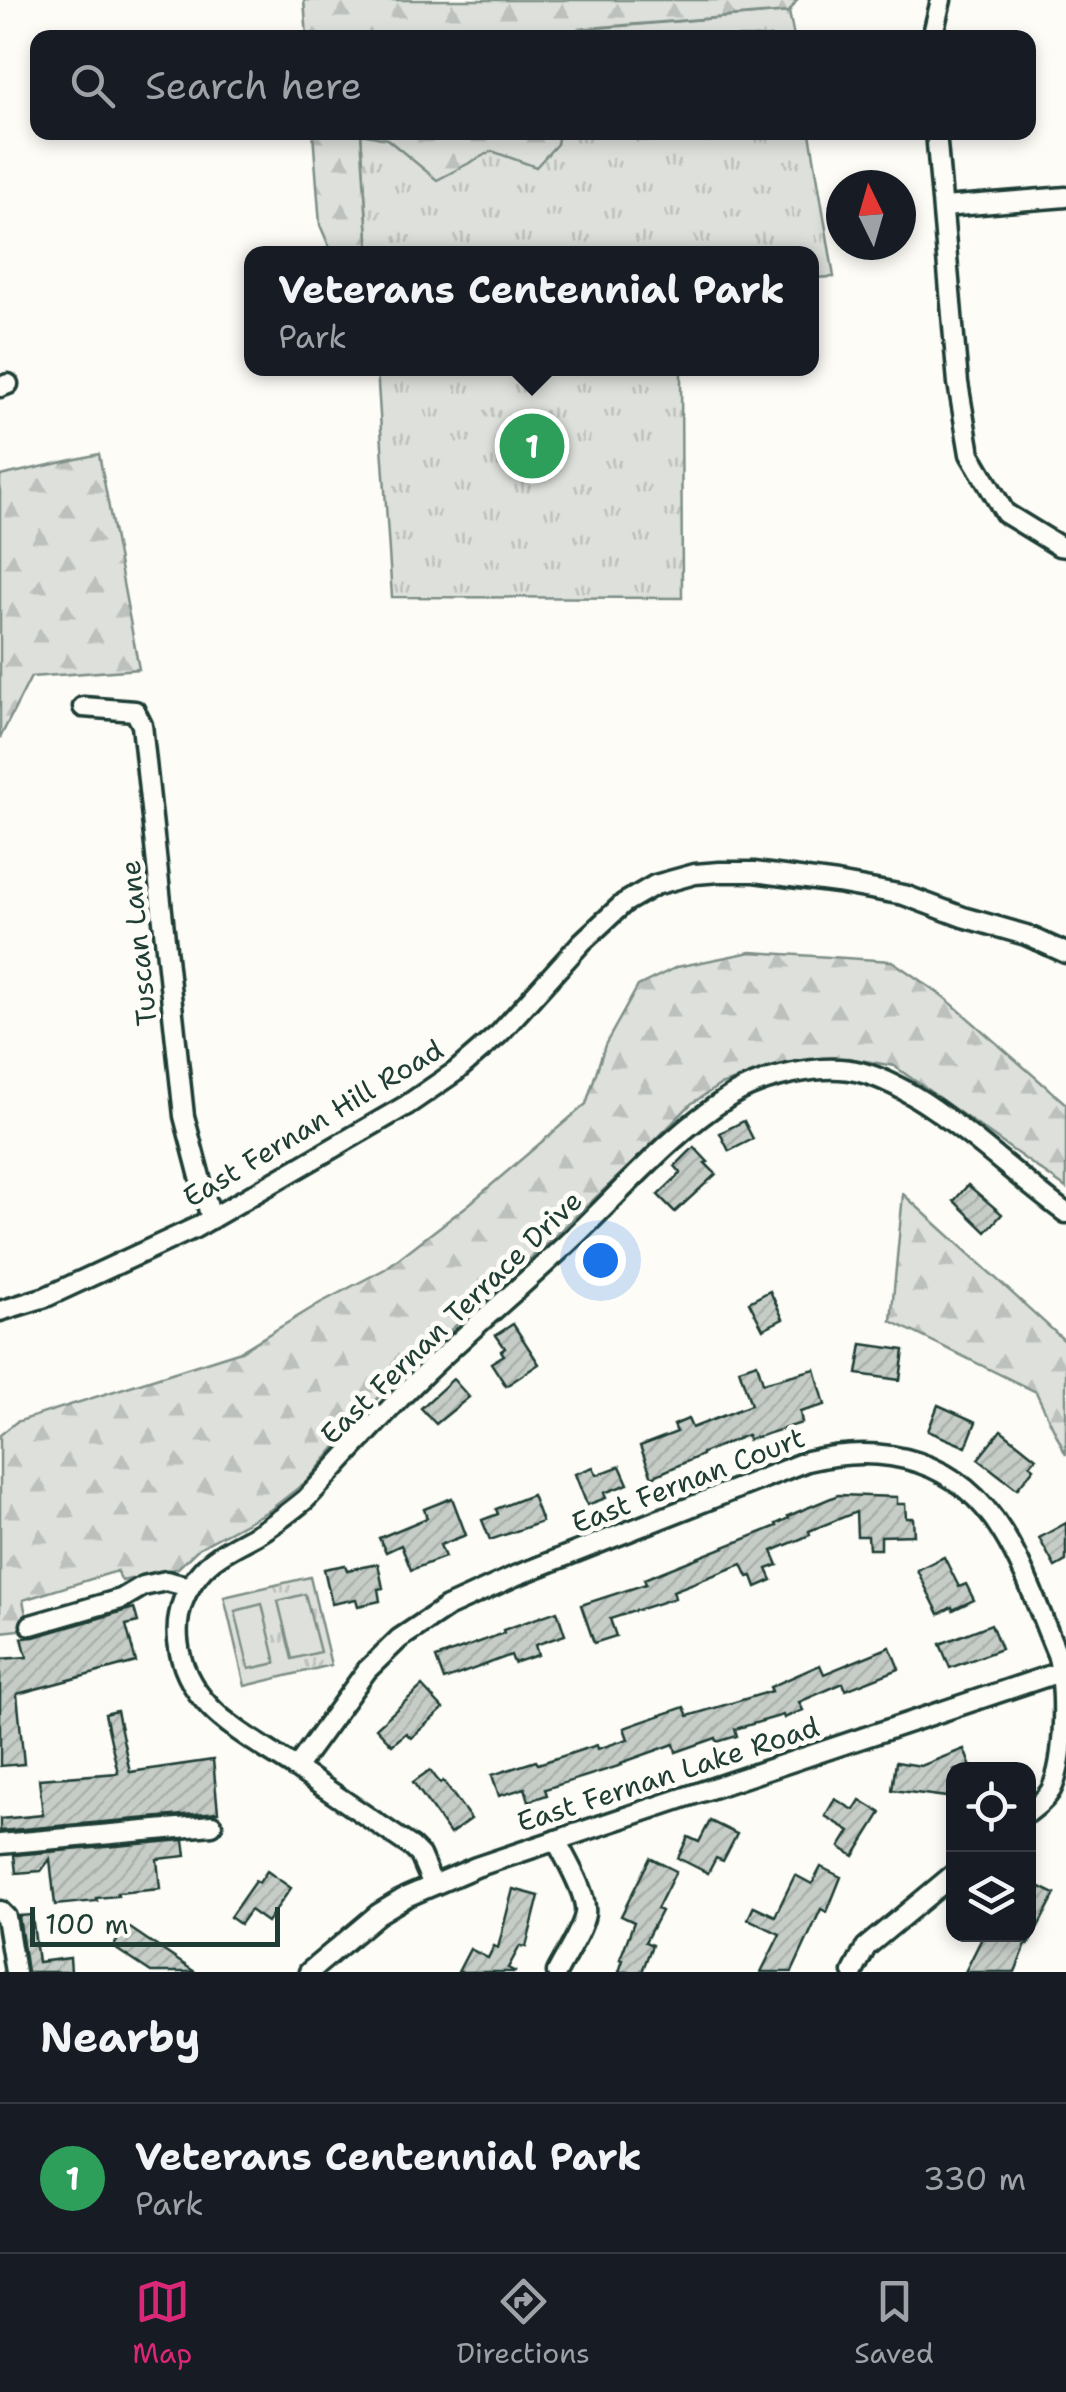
<!DOCTYPE html>
<html lang="en">
<head>
<meta charset="utf-8">
<style>
  body { margin:0; font-family:"Shantell Sans",sans-serif; background:#20242c; color:#f1f3f6 }
  .controls { position:absolute; right:30px; bottom:30px; display:grid; overflow:hidden; border-radius:20px; box-shadow:0 5px 15px #0003 }
  .controls button { width:90px; height:90px; display:grid; place-items:center; padding:0; border:0; border-bottom:2px solid #363941; background:#171b24; color:#f1f3f6; font:50px sans-serif }
  .compass { position:absolute; left:826px; top:170px; width:90px; height:90px; border-radius:50%; background:#171b24; box-shadow:0 5px 15px #0003; rotate:355deg }
  .scale { position:absolute; left:30px; bottom:25px; width:250px; box-sizing:border-box; padding-left:10px; border:5px solid #1f3d34; border-top:0; font-size:28px; line-height:35px; white-space:nowrap; color:#1f3d34; -webkit-text-stroke:8px #fdfcf7; paint-order:stroke }
  .you { position:absolute; left:600px; top:1260px; width:35px; height:35px; margin:-25px; border:8px solid #fff; border-radius:50%; background:#1a73e8; box-shadow:0 0 0 15px #1a73e833 }
  .badge { display:grid; place-items:center; width:65px; height:65px; border-radius:50%; background:#db2777; color:#fff; font-size:32px; font-weight:700 }
  .pin { position:absolute; translate:-50% -50%; border:5px solid #fff; box-shadow:0 2px 10px #0006 }
  .popup { position:absolute; left:244px; top:246px; width:575px; height:130px; box-sizing:border-box; display:grid; place-content:center; border-radius:20px; background:#171b24; filter:drop-shadow(0 2px 8px #0005); font-size:32px; white-space:nowrap; color:#9ea1a6 }
  .popup b { font-size:38px; color:#f1f3f6 }
  .popup::after { content:''; position:absolute; left:50%; top:100%; margin-left:-20px; border:20px solid transparent; border-top-color:#171b24 }
  .list { margin:0; padding:0; list-style:none }
  h2 { display:flex; justify-content:space-between; align-items:center; height:130px; margin:0; padding:0 40px; font-size:42px }
  h2 small { font-size:32px; font-weight:400; color:#9ea1a6 }
  .list li { display:grid; grid-template-columns:65px 1fr auto; gap:30px; align-items:center; box-sizing:border-box; height:150px; padding:0 40px; border-top:2px solid #363941 }
  .list b { display:block; font-size:38px; white-space:nowrap }
  .list p { margin:0; font-size:32px; white-space:nowrap; color:#9ea1a6 }
  .list em { font-size:32px; font-style:normal; color:#9ea1a6 }
  .icon { flex:none; width:55px; height:55px; fill:none; stroke:currentColor; stroke-width:2; stroke-linecap:round; stroke-linejoin:round }
  .map { position:relative; flex:none; width:1066px; height:1972px; overflow:hidden }
  .search { position:absolute; background:#171b24; box-shadow:0 5px 15px #0003; left:30px; right:30px; top:30px; height:110px; display:flex; align-items:center; gap:25px; box-sizing:border-box; padding:0 35px; border-radius:20px; color:#9ea1a6; font-size:38px }
  .sheet { height:280px; background:#171b24 }
  nav { display:flex; justify-content:space-around; align-items:center; box-sizing:border-box; height:140px; border-top:2px solid #363941; background:#171b24; font-size:28px; color:#9ea1a6 }
  nav a { display:grid; justify-items:center; gap:5px }
  nav .on { color:#db2777 }
  .map>svg:first-child { display:block }
  .grass { fill:url(#grass-tufts); stroke:#7e8e88; stroke-width:2.5 }
  .forest { fill:url(#forest-firs); stroke:#7e8e88; stroke-width:2.5 }
  .garden { fill:#dde0db; stroke:#7e8e88; stroke-width:2.5 }
  .building { fill:url(#building-hatch); stroke:#1f3d34; stroke-width:2.5 }
  .lines { fill:none; stroke-linecap:round; stroke-linejoin:round }
  .minor-casing { stroke:#1f3d34; stroke-width:25 }
  .minor { stroke:#fdfcf7; stroke-width:18 }
  .labels { text-anchor:middle; dominant-baseline:central; stroke-width:10; stroke-linejoin:round; paint-order:stroke }
  .street-label { font-size:28px; fill:#1f3d34; stroke:#fdfcf7 }
</style>
</head>
<body>
<div class="map">
<svg width="1066" height="1972" viewBox="0 0 1066 1972">
  <defs>
    <pattern id="grass-tufts" width="24" height="20" patternUnits="userSpaceOnUse" patternTransform="scale(2.5)"><rect width="24" height="20" fill="#dde0db"/><path d="M3 7l-1-3M5 7V3M7 7l1-3M15 17l-1-3M17 17v-4M19 17l1-3" fill="none" stroke="#bdc1bd"/></pattern>
    <pattern id="forest-firs" width="22" height="20" patternUnits="userSpaceOnUse" patternTransform="scale(2.5)"><rect width="22" height="20" fill="#dde0db"/><path d="M5 1l3.5 6h-7zM16 11l3.5 6h-7z" fill="#bdc1bd"/></pattern>
    <pattern id="building-hatch" width="6" height="6" patternUnits="userSpaceOnUse" patternTransform="scale(2.5)"><rect width="6" height="6" fill="#c6cdc7"/><path d="M-1 1l2-2M0 6l6-6M5 7l2-2" fill="none" stroke="#aab1ac"/></pattern>
  </defs>
  <rect width="100%" height="100%" fill="#fdfcf7"/>
  <filter id="ink" filterUnits="userSpaceOnUse"><feTurbulence type="fractalNoise" baseFrequency=".01" numOctaves="2"/><feDisplacementMap in="SourceGraphic" scale="20" xChannelSelector="R" yChannelSelector="G"/><feConvolveMatrix kernelMatrix="1 2 1 2 8 2 1 2 1" color-interpolation-filters="sRGB"/></filter>
  <g filter="url(#ink)">
    <g class="grass">
      <path d="M789,12L794,37L529,38L537,33Z"/>
      <path d="M363,132L810,133L834,277L812,278V254L369,253L361,134Z"/>
      <path d="M377,369H681L682,598L392,597Z"/>
      <path d="M310,1577L331,1665L245,1686L224,1597Z"/>
    </g>
    <g class="forest">
      <path d="M304,0H797L789,12L578,29L576,38L307,37Z"/>
      <path d="M313,133V132L559,133L557,144L536,167L492,151L437,180L387,139L361,134L369,254L332,253L320,225Z"/>
      <path d="M99,454L139,669L31,677L0,738V476Z"/>
      <path d="M751,952L892,961L944,997L1066,1104V1188L894,1066L848,1058L813,1059L771,1069L720,1085L691,1104L638,1158L542,1248L386,1388L307,1481L270,1510L199,1548L178,1568L122,1581L117,1571L23,1600L29,1629L0,1632V1435L16,1422L241,1351L320,1303L385,1269L468,1205L586,1104L605,1045L638,986L677,967Z"/>
      <path d="M903,1194L1066,1342V1455L1036,1392L891,1321Z"/>
    </g>
    <g class="garden">
      <path d="M305,1594L320,1652L292,1659L278,1601Z"/>
      <path d="M262,1604L276,1663L249,1669L235,1611Z"/>
    </g>
    <g class="building">
      <path d="M744,1121L753,1139L729,1151L720,1133Z"/>
      <path d="M694,1147L708,1162L705,1163L716,1174L675,1212L658,1195L681,1173L675,1166Z"/>
      <path d="M968,1185L1002,1214L986,1232L954,1201Z"/>
      <path d="M770,1291L783,1319L763,1329L749,1302Z"/>
      <path d="M513,1324L539,1364L506,1386L491,1363L504,1355L501,1351L505,1348L496,1335Z"/>
      <path d="M862,1344L904,1350L900,1380L857,1374Z"/>
      <path d="M757,1363L763,1383L815,1369L825,1405L800,1412L802,1423L748,1440L747,1435L702,1453V1455L652,1477L640,1446L677,1432L674,1425L688,1419L692,1428L751,1405L739,1369Z"/>
      <path d="M453,1379L469,1397L436,1424L421,1408Z"/>
      <path d="M938,1405L976,1422L966,1447L928,1431Z"/>
      <path d="M1001,1430L1036,1458L1030,1465L1034,1468L1017,1489L978,1459Z"/>
      <path d="M620,1466L628,1484L604,1493L606,1498L587,1505L575,1474L593,1467L597,1475Z"/>
      <path d="M532,1495L542,1522L490,1540L482,1520L498,1514L496,1509Z"/>
      <path d="M838,1495L897,1497V1504H905L906,1518H913L914,1535L881,1536V1549H869L868,1536H857L856,1512L809,1531L810,1535L772,1551L778,1565L767,1569L772,1580L756,1587L752,1576L748,1577L742,1564L673,1591L675,1598L610,1619L616,1636L594,1643L581,1605L646,1584L644,1579L777,1526L776,1524L789,1518L788,1516Z"/>
      <path d="M452,1498L466,1535L440,1545L445,1557L411,1570L401,1545L386,1552L379,1538L427,1518L424,1509Z"/>
      <path d="M1066,1523V1561L1055,1567L1039,1538Z"/>
      <path d="M944,1557L959,1587L966,1584L974,1600L953,1610L952,1607L939,1614L917,1570Z"/>
      <path d="M378,1564L383,1588L378,1589L380,1601L358,1606L356,1599L332,1604L324,1569L345,1565L347,1570Z"/>
      <path d="M134,1608L138,1622L126,1625L136,1662L17,1694L24,1764L0,1766V1659L27,1657L22,1638L34,1637Z"/>
      <path d="M557,1611L565,1635L535,1645L538,1655L514,1663L511,1655L444,1680L436,1658L504,1633L503,1630Z"/>
      <path d="M991,1624L1001,1649L950,1668L940,1644Z"/>
      <path d="M890,1647L899,1669L846,1690L843,1683L799,1702L803,1710L784,1718L783,1715L735,1729L737,1736L717,1742L716,1738L676,1752L674,1744L621,1763L622,1765L545,1789L547,1795L529,1801L525,1788L499,1796L492,1775L536,1761L538,1764L597,1745L598,1749L628,1739L624,1728L684,1707L688,1716L772,1691L770,1687L820,1665L824,1674Z"/>
      <path d="M422,1686L443,1709L411,1738L406,1733L392,1745L376,1728Z"/>
      <path d="M117,1711L130,1772L213,1760L218,1812L0,1831V1819L43,1815L39,1779L118,1773L105,1714Z"/>
      <path d="M964,1749L972,1770H954V1781L950,1783L947,1797L892,1790L896,1762L921,1766Z"/>
      <path d="M430,1770L440,1783L443,1781L471,1819L450,1834L413,1782Z"/>
      <path d="M835,1799L854,1810L860,1800L881,1813L854,1856L840,1847L850,1831L825,1816Z"/>
      <path d="M710,1821L737,1834L723,1861L716,1858L708,1873L678,1858L688,1837L699,1842Z"/>
      <path d="M184,1840L186,1856L157,1859L160,1889L117,1893L118,1896L96,1898L97,1901L55,1905L50,1859L41,1871L16,1873L14,1855Z"/>
      <path d="M650,1858L676,1871L657,1909L661,1911L645,1942L652,1945L642,1972H619L623,1960L620,1959L634,1922L621,1916Z"/>
      <path d="M821,1867L841,1877L827,1912L821,1909L792,1972H761L780,1934L748,1919L754,1906L775,1916L795,1875L812,1884Z"/>
      <path d="M267,1871L291,1888L267,1922L250,1910L240,1924L230,1917L255,1881L259,1883Z"/>
      <path d="M1028,1881L1055,1894L1028,1946V1940L1015,1972H965L984,1934H1028Z"/>
      <path d="M513,1889L539,1896L526,1947L520,1946L508,1968L516,1972H458L470,1949L488,1958L494,1946L498,1948Z"/>
      <path d="M32,1915L38,1962L70,1958L71,1972H27L19,1916Z"/>
      <path d="M127,1926L195,1972H151L113,1947Z"/>
    </g>
    <g class="lines">
      <g class="minor-casing">
        <g id="minor">
          <path d="M932,38L941,0"/>
          <path d="M936,132L958,383L970,454L1005,513L1059,546L1066,547"/>
          <path d="M944,207L1066,197"/>
          <path d="M0,387L8,384"/>
          <path d="M83,707L135,711L142,725L184,1116L211,1219"/>
          <path d="M0,1311L46,1297L195,1228L407,1105L455,1072L499,1034L582,942L624,903L655,885L695,874L720,872H754L837,883L904,895L963,917L1026,935L1066,953"/>
          <path d="M31,1625L121,1599L143,1586L166,1581L190,1587"/>
          <path d="M296,1768L367,1670L399,1639L447,1607L515,1576L807,1461C886,1442 959,1460 1003,1533C1026,1570 1040,1614 1057,1654C1066,1685 1066,1761 1051,1790C1046,1799 1037,1806 1028,1813"/>
          <path d="M556,1840C565,1858 588,1895 585,1914C582,1931 565,1956 557,1972"/>
          <path d="M0,1844L212,1825"/>
          <path d="M433,1885L420,1855L412,1847C374,1821 335,1795 297,1769C272,1752 229,1728 209,1706C174,1669 165,1615 199,1574C213,1556 236,1546 256,1535C274,1525 290,1512 306,1499C344,1459 381,1416 420,1378C471,1328 526,1283 577,1234C625,1188 672,1133 729,1097C761,1077 823,1062 860,1072C929,1089 1007,1171 1066,1213"/>
          <path d="M0,1911L6,1917L15,1972"/>
          <path d="M309,1972L378,1914L406,1897L476,1867L1066,1670"/>
          <path d="M853,1972L866,1947L954,1874"/>
        </g>
      </g>
      <use href="#minor" class="minor"/>
    </g>
  </g>
  <g class="labels">
    <g class="street-label">
      <text transform="translate(138 943) rotate(-96)">Tuscan Lane</text>
      <text transform="translate(313 1123) rotate(-31)">East Fernan Hill Road</text>
      <text transform="translate(451 1317) rotate(-44)">East Fernan Terrace Drive</text>
      <text transform="translate(688 1480) rotate(-21)">East Fernan Court</text>
      <text transform="translate(668 1774) rotate(-18)">East Fernan Lake Road</text>
    </g>
  </g>
</svg>
<div class="controls">
<button><svg class="icon" aria-label="locate" viewBox="0 0 24 24"><circle cx="12" cy="12" r="6"/><path d="M12 2v4M12 18v4M2 12h4M18 12h4"/></svg></button>
<button><svg class="icon" aria-label="layers" viewBox="0 0 24 24"><path d="M12 4l9 5-9 5-9-5zM3 14l9 5 9-5"/></svg></button>
</div>
<svg class="compass" viewBox="-18 -18 36 36"><path d="M0-13l5 13h-10z" fill="#e53935"/><path d="M0 13l5-13h-10z" fill="#9ea1a6"/></svg>
<div class="scale">100 m</div>
<div class="you"></div>
<div class="pin badge" style="left:532px;top:446px;background:#2e9e5b">1</div>
<div class="popup"><b>Veterans Centennial Park</b>Park</div>
<div class="search"><svg class="icon" aria-label="search" viewBox="0 0 24 24"><circle cx="10" cy="10" r="6"/><path d="M15 15l6 6"/></svg>Search here</div>
</div>
<section class="sheet">
<h2>Nearby<small></small></h2>
<ul class="list">
<li><span class="badge" style="background:#2e9e5b">1</span><div><b>Veterans Centennial Park</b><p>Park</p></div><em>330 m</em></li>
</ul>
</section>
<nav>
<a class="on"><svg class="icon" aria-label="map" viewBox="0 0 24 24"><path d="M3 6l6-2 6 2 6-2v14l-6 2-6-2-6 2zM9 4v14M15 6v14"/></svg>Map</a>
<a><svg class="icon" aria-label="directions" viewBox="0 0 24 24"><path d="M12 3l9 9-9 9-9-9zM9 14v-3h6M13 9l2 2-2 2"/></svg>Directions</a>
<a><svg class="icon" aria-label="saved" viewBox="0 0 24 24"><path d="M7 4h10v16l-5-4-5 4z"/></svg>Saved</a>
</nav>
</body>
</html>
